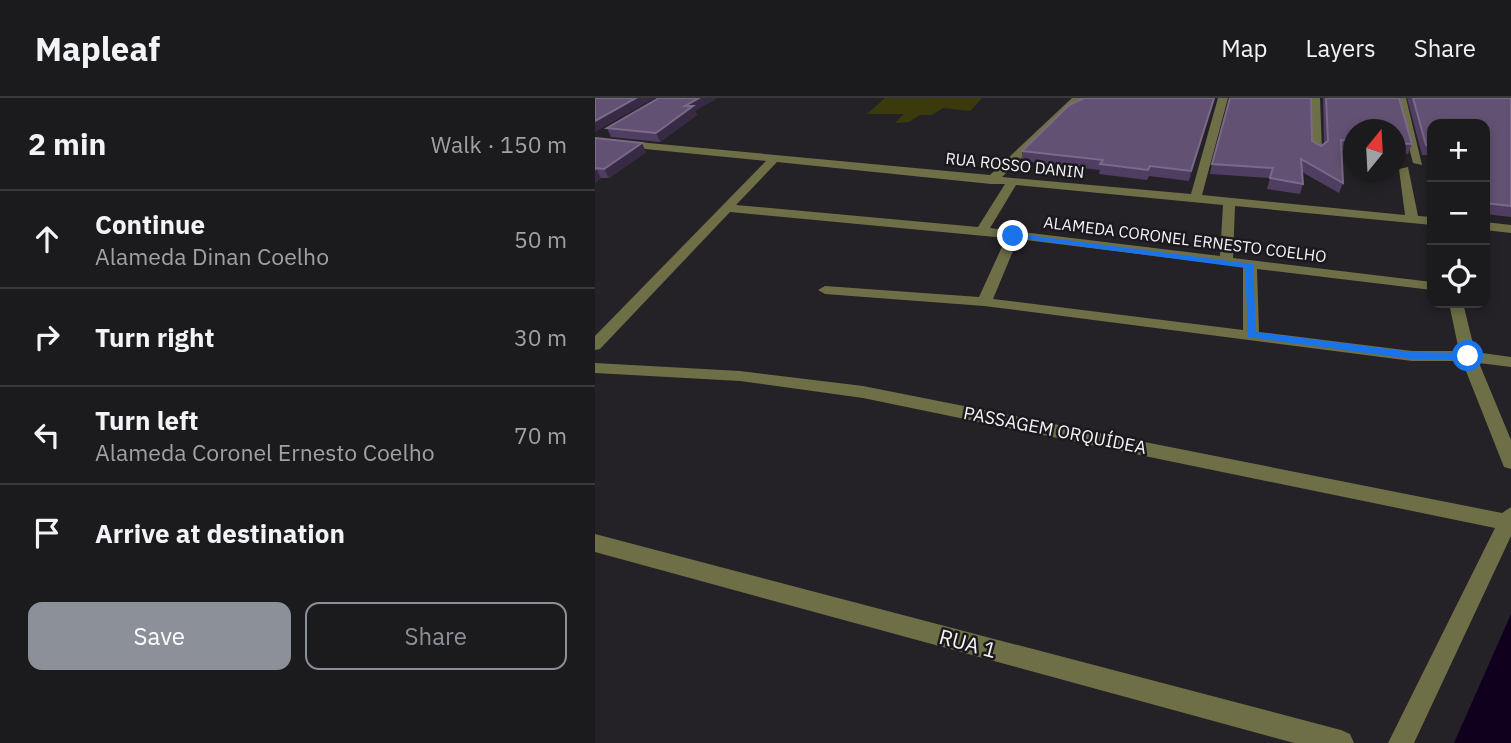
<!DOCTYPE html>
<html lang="en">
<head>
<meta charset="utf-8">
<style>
  body { margin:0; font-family:"IBM Plex Sans",sans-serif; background:#28272a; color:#f1f3f6 }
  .controls { position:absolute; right:21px; top:21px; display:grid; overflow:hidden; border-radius:14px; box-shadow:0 4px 10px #0003 }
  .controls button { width:63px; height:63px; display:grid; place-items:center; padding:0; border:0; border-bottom:2px solid #39383b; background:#1b1a1d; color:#f1f3f6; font:35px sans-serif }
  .compass { position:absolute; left:748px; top:21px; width:63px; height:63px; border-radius:50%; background:#1b1a1d; box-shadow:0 4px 10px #0003; rotate:18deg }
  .stop { position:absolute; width:21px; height:21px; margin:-16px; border:5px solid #1a73e8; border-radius:50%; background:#fff }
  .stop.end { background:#1a73e8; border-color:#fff; box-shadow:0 2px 7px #0008 }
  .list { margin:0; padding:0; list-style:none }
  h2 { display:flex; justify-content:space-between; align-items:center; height:91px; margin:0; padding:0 28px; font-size:30px }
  h2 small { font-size:23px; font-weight:400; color:#a0a1a4 }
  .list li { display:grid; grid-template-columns:46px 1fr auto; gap:21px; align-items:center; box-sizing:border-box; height:98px; padding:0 28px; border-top:2px solid #39383b }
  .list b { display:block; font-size:26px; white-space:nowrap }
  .list p { margin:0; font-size:23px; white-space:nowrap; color:#a0a1a4 }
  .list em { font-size:23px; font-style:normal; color:#a0a1a4 }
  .actions { display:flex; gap:14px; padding:21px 28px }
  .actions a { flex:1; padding:16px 0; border:2px solid #8c9099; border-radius:14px; text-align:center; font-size:24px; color:#8c9099 }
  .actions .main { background:#8c9099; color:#fff }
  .icon { flex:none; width:38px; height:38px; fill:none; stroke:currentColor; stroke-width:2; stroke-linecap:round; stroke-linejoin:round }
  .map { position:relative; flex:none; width:916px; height:645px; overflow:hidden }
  header { display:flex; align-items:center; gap:42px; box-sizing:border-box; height:98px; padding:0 35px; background:#1b1a1d; border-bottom:2px solid #39383b }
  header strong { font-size:33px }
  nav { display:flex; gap:38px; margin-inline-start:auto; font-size:24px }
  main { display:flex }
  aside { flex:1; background:#1b1a1d }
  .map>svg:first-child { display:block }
  .green { fill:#3b3a0d }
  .water { fill:#10001e }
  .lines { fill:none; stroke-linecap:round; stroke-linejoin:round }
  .street { fill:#6e6f46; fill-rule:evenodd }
  .wall { fill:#503e62 }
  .shaded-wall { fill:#372a44 }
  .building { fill:#625172; stroke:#796a87; stroke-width:2 }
  .route { fill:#1a73e8 }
  .labels { text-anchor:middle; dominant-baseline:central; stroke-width:5; stroke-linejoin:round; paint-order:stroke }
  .far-street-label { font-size:16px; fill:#f5f3f6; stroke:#1b191d }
  .street-label { font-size:18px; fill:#f5f3f6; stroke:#1b191d }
  .near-street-label { font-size:21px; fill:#f5f3f6; stroke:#1b191d }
</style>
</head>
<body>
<header>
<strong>Mapleaf</strong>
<nav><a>Map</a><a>Layers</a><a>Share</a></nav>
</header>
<main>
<aside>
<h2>2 min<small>Walk · 150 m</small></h2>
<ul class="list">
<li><svg class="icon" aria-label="ahead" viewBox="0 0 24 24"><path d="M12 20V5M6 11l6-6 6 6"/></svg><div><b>Continue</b><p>Alameda Dinan Coelho</p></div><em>50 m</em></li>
<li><svg class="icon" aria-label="right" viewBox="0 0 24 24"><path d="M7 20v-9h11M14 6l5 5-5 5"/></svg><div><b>Turn right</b></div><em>30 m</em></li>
<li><svg class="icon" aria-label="left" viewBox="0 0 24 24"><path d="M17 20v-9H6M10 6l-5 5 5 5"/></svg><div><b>Turn left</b><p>Alameda Coronel Ernesto Coelho</p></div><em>70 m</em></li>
<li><svg class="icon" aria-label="arrive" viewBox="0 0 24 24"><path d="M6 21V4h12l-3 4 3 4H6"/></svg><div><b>Arrive at destination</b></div></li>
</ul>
<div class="actions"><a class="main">Save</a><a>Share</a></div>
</aside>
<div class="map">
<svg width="916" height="645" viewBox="0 0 916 645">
  <rect width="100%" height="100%" fill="#242227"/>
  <path class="green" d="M290,0H387L375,13L348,10L337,17H325L314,24L300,25L309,16H272Z"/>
  <path class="water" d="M916,516V645H859Z"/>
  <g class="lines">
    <g class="street">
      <path d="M477,0H487L407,79L596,96L623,0H633L607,97L810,117L804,71L813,69L823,118L837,119V127L640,108L638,160L837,184V192L662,171L664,234L817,253H864L854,205H868L880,254L916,259V269L884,265L916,342V371L909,369L907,364L867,263H817L389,208L230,196L223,192L230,188L384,199L411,140L135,114L5,251L0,252V238L171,63L0,46V40L395,77ZM182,64L396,86H410L383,129L141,107ZM421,87L628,107L625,158L395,130ZM423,141L648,169V232L398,201Z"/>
      <path d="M715,0H725L727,53L722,56L717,53Z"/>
      <path d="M801,0H811L827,67L818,65Z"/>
      <path d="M890,124L916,127V135L890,132Z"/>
      <path d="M0,265L145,273L268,288L907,415L916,409V438L819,645H793L900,430L268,300L145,283L0,275Z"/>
      <path d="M0,436L746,632L755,636L759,645H699L0,454Z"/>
    </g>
  </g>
  <g class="wall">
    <path d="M620,0L594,83L554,78L552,82L504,76L505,72L427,63V53Z"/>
    <path d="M728,0H804L817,46L813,56L801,55V32H759V53L746,52L748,85L744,95L707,74L708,86L705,96L672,91L675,80L615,76L617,66L717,43L726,48L729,46Z"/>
    <path d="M812,0H916V119L890,116V26H837V76L833,57H827Z"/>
    <path d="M100,13L102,17L65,44L16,39L12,30Z"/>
    <path d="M0,40L51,54L14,80H6L0,85Z"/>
  </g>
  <g class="shaded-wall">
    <path d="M41,0H60L0,34V23Z"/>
    <path d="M104,0H123L100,13L102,17L65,44L61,35L90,8Z"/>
    <path d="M619,0H620L594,83L596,73Z"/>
    <path d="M47,45L51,54L14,80L9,71Z"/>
    <path d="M1,70L6,80L0,85V72Z"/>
  </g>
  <g class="building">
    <path d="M0,0H41L0,23Z"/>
    <path d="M64,0H104L90,8H98L61,35L12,30Z"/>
    <path d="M489,0H619L596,73L555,68L553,72L505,66L508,62L427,53L474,7Z"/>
    <path d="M635,0H716L717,43L726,48L733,43L731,0H804L817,46L801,45V32H759V43L746,42L748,85L706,61L708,86L675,80L678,70L617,66Z"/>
    <path d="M818,0H916V108L890,105V26H837V48L831,47Z"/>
    <path d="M0,40L47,45L9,71L1,70L0,72Z"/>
  </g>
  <path class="route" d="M418,135L658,166L661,234L817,254L873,255L878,258L873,262L817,261L653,239L650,170L415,139Z"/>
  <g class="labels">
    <g class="far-street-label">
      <text transform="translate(420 67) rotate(6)">RUA ROSSO DANIN</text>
      <text transform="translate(590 141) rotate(7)">ALAMEDA CORONEL ERNESTO COELHO</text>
    </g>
    <g class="street-label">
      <text transform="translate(460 332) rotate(11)">PASSAGEM ORQUÍDEA</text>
    </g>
    <g class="near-street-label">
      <text transform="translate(373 545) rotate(15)">RUA 1</text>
    </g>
  </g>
</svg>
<div class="controls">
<button>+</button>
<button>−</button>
<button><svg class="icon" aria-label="locate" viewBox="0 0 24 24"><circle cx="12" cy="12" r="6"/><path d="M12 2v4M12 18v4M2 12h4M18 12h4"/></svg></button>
</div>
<svg class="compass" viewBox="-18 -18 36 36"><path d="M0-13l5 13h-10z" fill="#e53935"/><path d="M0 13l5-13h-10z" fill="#a0a1a4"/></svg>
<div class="stop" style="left:873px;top:258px"></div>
<div class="stop end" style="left:418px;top:138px"></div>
</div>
</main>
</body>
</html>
